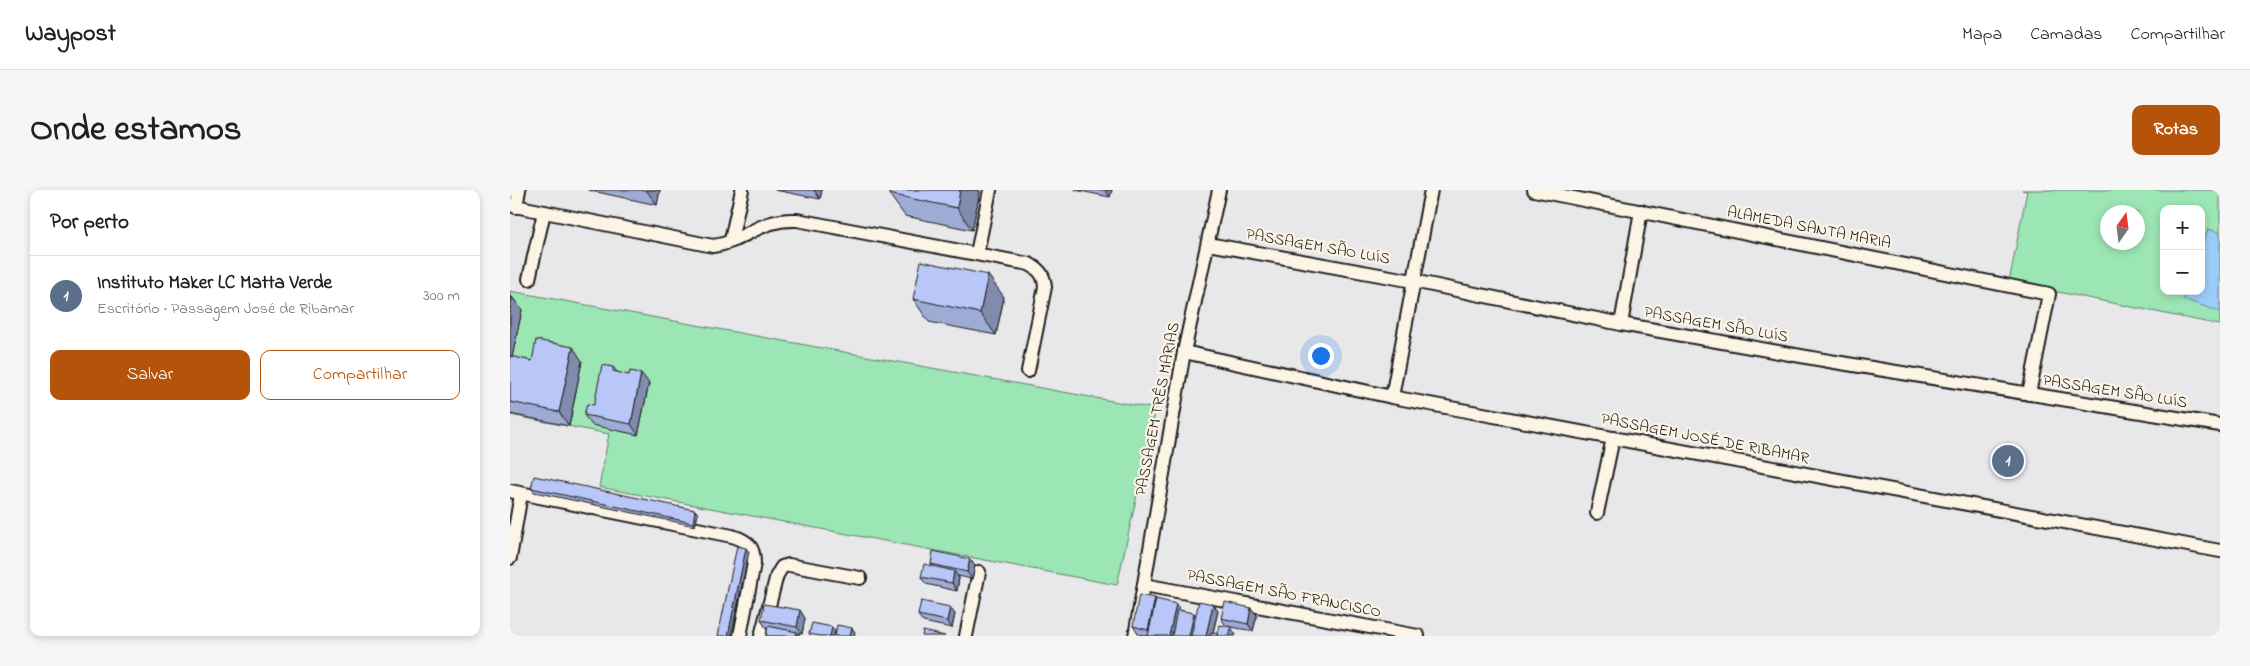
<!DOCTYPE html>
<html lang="pt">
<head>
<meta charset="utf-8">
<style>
  body { margin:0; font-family:"Indie Flower",sans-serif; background:#f6f6f6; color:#202124 }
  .controls { position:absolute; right:15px; top:15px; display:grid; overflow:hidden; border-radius:10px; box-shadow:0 2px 8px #0003 }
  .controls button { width:45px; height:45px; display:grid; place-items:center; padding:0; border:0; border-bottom:1px solid #e0e0e0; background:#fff; color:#202124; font:25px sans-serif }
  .compass { position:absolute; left:1590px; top:15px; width:45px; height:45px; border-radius:50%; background:#fff; box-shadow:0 2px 8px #0003; rotate:14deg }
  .you { position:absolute; left:810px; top:165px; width:18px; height:18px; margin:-12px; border:4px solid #fff; border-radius:50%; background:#1a73e8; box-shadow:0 0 0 8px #1a73e833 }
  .badge { display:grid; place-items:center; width:32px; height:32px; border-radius:50%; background:#b45309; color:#fff; font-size:16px; font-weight:700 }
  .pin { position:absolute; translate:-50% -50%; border:2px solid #fff; box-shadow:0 1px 5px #0006 }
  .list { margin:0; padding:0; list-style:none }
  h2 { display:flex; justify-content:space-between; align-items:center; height:65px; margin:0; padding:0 20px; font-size:21px }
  h2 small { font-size:16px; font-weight:400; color:#757577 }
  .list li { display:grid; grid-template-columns:32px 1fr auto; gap:15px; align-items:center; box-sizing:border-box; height:80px; padding:0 20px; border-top:1px solid #e0e0e0 }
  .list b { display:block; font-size:19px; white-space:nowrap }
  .list p { margin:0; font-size:16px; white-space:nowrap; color:#757577 }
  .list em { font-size:16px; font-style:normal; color:#757577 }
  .actions { display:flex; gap:10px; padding:15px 20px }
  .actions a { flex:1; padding:11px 0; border:1px solid #b45309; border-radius:10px; text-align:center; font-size:18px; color:#b45309 }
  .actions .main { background:#b45309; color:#fff }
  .map { position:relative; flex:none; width:1710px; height:446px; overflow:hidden; border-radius:10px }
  header { display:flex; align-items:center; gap:30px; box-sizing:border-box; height:70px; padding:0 25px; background:#fff; border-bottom:1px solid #e0e0e0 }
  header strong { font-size:24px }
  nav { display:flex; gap:28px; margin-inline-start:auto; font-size:18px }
  .intro { display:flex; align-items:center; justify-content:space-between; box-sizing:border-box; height:120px; padding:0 30px }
  h1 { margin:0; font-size:35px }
  .button { padding:12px 22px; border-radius:10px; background:#b45309; color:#fff; font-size:18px; font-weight:700 }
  main { display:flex; gap:30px; padding:0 30px }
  aside { flex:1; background:#fff; border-radius:10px; box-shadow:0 2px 8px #0003 }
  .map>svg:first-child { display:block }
  .green { fill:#9ce5b4; stroke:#5c8068; fill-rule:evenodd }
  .water { fill:#9ccdf9; stroke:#6986a1 }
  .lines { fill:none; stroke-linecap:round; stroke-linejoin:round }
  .minor-casing { stroke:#1c1c1c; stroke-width:16 }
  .minor { stroke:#fcf5e5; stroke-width:12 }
  .wall { fill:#9eabd4; stroke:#1c1c1c }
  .shaded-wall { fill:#818bad; stroke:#1c1c1c }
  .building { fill:#b8c7f7; stroke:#1c1c1c }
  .labels { text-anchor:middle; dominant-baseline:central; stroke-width:4.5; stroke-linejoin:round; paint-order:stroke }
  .street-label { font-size:16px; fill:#1c1c1c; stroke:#fcf5e5 }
</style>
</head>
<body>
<header>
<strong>Waypost</strong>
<nav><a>Mapa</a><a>Camadas</a><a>Compartilhar</a></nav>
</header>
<div class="intro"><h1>Onde estamos</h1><a class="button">Rotas</a></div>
<main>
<aside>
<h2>Por perto<small></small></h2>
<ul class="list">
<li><span class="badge" style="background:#5c6f8a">1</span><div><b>Instituto Maker LC Matta Verde</b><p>Escritório · Passagem José de Ribamar</p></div><em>300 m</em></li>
</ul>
<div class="actions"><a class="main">Salvar</a><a>Compartilhar</a></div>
</aside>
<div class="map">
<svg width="1710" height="446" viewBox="0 0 1710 446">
  <rect width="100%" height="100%" fill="#e8e7ea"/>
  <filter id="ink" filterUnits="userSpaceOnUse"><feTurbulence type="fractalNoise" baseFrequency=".02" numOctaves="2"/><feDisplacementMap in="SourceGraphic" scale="10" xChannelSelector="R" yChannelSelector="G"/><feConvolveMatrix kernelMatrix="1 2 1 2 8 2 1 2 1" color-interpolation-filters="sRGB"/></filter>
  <g filter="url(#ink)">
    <g class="green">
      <path d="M1512,0H1710V135L1499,92L1517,1ZM1654,19H1691V101H1654ZM1598,22H1628V52H1598Z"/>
      <path d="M0,101L646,219L607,395L89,297L99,244L0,225Z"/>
    </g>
    <path class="water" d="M1698,39L1710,43V122L1673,109L1676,101H1691V59Z"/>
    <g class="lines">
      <g class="minor-casing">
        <g id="minor">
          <path d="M1024,0L1539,104L1519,204"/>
          <path d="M0,15L203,56C235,52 249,28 287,30L519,74C530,80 534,85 535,97L518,181"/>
          <path d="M6,17L9,0"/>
          <path d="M221,50L232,0"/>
          <path d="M698,54L903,91L1111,134L1319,171L1710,235"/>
          <path d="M467,63L480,0"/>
          <path d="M19,89L34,22"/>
          <path d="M1111,134L1131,21"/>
          <path d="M674,162L882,207L1710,361"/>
          <path d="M882,207L921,0"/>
          <path d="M0,301L222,346C238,351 244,356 244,373L230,446"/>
          <path d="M1087,323L1103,248"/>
          <path d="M0,368L11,304"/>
          <path d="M634,395L908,446"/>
          <path d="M251,446L267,385L272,377L279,375L350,388"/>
          <path d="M456,446L469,382"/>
          <path d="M625,446L674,162L709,0"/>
        </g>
      </g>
      <use href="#minor" class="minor"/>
    </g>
    <g class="wall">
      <path d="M78,0H150L147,15Z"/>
      <path d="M265,0H312L310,9Z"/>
      <path d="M380,0H469L470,2L462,40L395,26L379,4Z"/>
      <path d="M565,0H602L600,7Z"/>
      <path d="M0,106L2,107L12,120L2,167L22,171H72L59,236L0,224Z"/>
      <path d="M494,107L486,145L419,132L403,109Z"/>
      <path d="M103,177L107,182L139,193L128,245L82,235L74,225L84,215Z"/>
      <path d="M21,298L185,320L188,324L185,336L24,302Z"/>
      <path d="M460,369L465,376L462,389L448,386L449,388L447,401L416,394L411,387L422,376L421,374Z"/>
      <path d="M646,410L670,420L686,425L708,421L703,443L726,445L638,446L628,444L623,436Z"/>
      <path d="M741,418L747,425L743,441L716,436L711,428Z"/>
      <path d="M445,424L442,438L413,432L408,425Z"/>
      <path d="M295,428L292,444L288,443L290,446H256L257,438H256L251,430Z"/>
    </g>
    <g class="shaded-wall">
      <path d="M136,0H150L147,15Z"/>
      <path d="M304,0H312L310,9Z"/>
      <path d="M450,0H469L470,2L462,40L447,18Z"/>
      <path d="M595,0H602L600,7Z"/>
      <path d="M478,85L494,107L486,145L470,123Z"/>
      <path d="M2,107L12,120L0,177V118Z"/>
      <path d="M63,157L72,171L59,236L49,222Z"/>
      <path d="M131,183L139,193L128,245L121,234Z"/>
      <path d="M185,320L188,324L185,336L183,333Z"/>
      <path d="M236,358L239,362L221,446H218Z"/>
      <path d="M460,369L465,376L462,389L457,382Z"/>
      <path d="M444,381L449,388L447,401L442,393Z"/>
      <path d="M645,408L650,416L642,446L638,440Z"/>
      <path d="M666,414L671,421L666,446H659Z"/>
      <path d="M703,414L708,421L702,446H696Z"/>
      <path d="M440,417L445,424L442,438L437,431Z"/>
      <path d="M741,418L747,425L743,441L738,434Z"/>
      <path d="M290,420L295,428L292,444L287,437Z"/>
      <path d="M684,423L689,431L686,446H679Z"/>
      <path d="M322,437L325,441L324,446H320Z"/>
      <path d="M721,437L726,445L725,446H719Z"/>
      <path d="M342,438L345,442L344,446H340Z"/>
    </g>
    <g class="building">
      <path d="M380,0H450L447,18L379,4Z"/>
      <path d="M411,71L478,85L470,123L403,109Z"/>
      <path d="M0,106L2,107L0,118Z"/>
      <path d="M26,150L63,157L49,222L0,212V166L22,171Z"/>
      <path d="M92,175L103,177V181L119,185L120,181L131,183L121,234L74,225L77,214L84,215Z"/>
      <path d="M24,286L185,320L183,333L21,298Z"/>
      <path d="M227,356L236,358L218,446H208Z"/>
      <path d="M423,361L460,369L457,382L421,374Z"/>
      <path d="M414,374L444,381L442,393L411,387Z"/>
      <path d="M629,405L645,408L638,440L623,436Z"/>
      <path d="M646,409L666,414L659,446H638Z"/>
      <path d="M411,411L440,417L437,431L408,425Z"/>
      <path d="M689,411L703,414L696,446H681Z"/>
      <path d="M715,412L741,418L738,434L711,428Z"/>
      <path d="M254,414L290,420L287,437L251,430Z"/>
      <path d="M667,420L684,423L679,446H662Z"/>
      <path d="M302,433L322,437L320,446H310L299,444Z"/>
      <path d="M327,435L342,438L340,446H325Z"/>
      <path d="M710,435L721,437L719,446H707Z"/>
      <path d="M258,436L287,442L286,446H256Z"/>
      <path d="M413,441L435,446H412Z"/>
      <path d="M701,442L708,444L707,446H700Z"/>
    </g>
  </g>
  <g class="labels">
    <g class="street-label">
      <text transform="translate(1299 38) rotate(11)">ALAMEDA SANTA MARIA</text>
      <text transform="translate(808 57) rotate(10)">PASSAGEM SÃO LUÍS</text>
      <text transform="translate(1206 135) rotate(10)">PASSAGEM SÃO LUÍS</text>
      <text transform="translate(1605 202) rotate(9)">PASSAGEM SÃO LUÍS</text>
      <text transform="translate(648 219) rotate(-79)">PASSAGEM TRÊS MARIAS</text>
      <text transform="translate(1195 249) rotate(11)">PASSAGEM JOSÉ DE RIBAMAR</text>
      <text transform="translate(774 404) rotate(11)">PASSAGEM SÃO FRANCISCO</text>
    </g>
  </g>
</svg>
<div class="controls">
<button>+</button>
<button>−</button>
</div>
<svg class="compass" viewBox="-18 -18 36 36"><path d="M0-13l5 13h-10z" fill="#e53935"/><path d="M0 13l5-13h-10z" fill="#757577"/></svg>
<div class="you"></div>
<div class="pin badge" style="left:1498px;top:271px;background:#5c6f8a">1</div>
</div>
</main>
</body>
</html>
